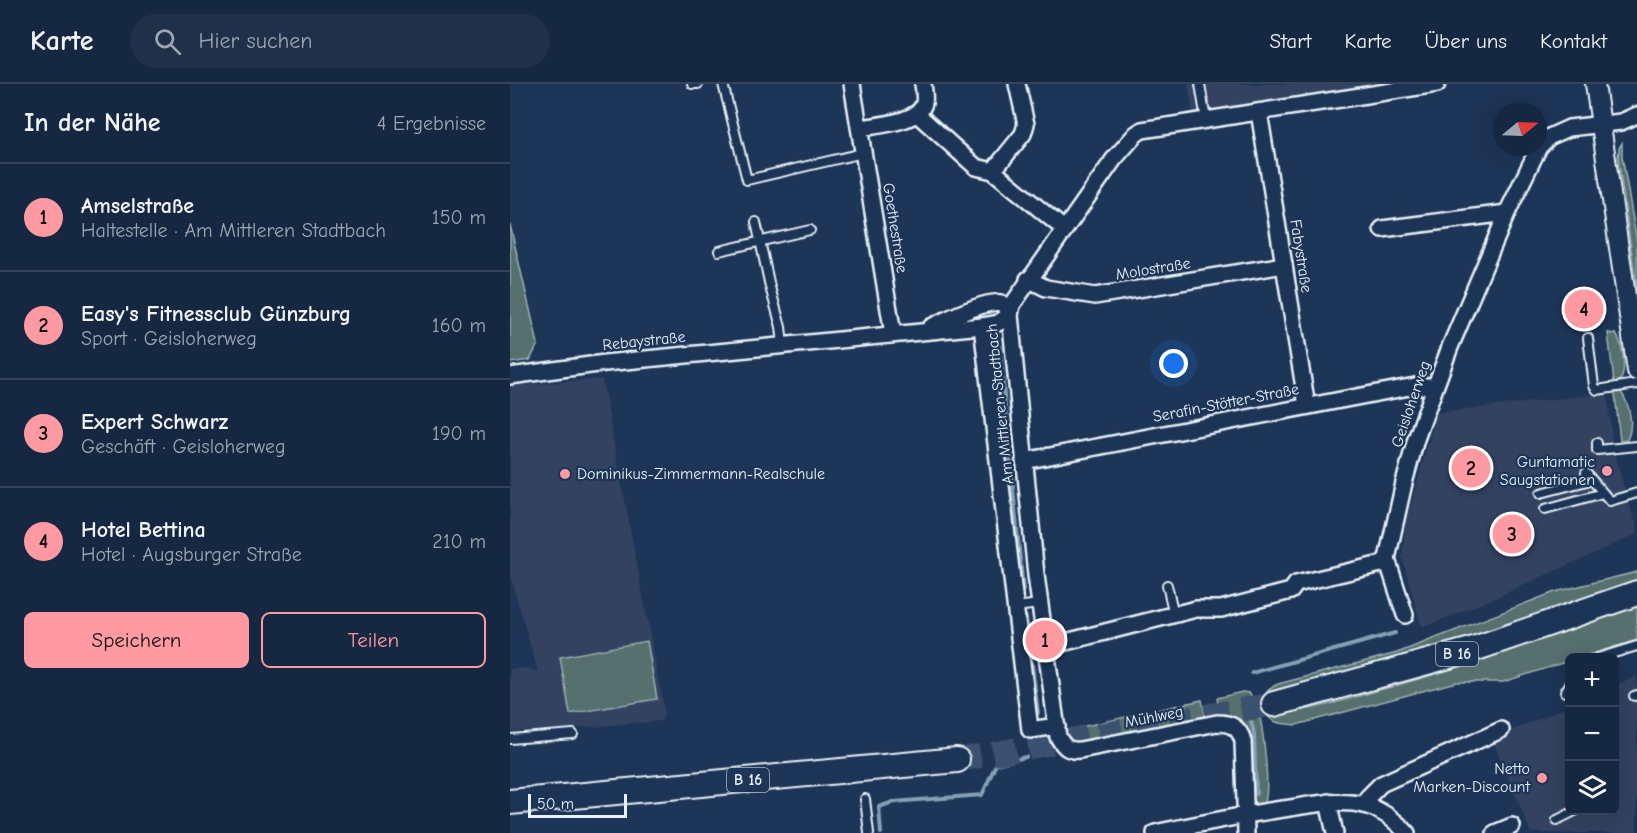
<!DOCTYPE html>
<html lang="de">
<head>
<meta charset="utf-8">
<style>
  body { margin:0; font-family:"Comic Neue",sans-serif; background:#1f3048; color:#f1f3f6 }
  .controls { position:absolute; right:18px; bottom:18px; display:grid; overflow:hidden; border-radius:9px; box-shadow:0 6px 24px #0002 }
  .controls button { width:54px; height:54px; display:grid; place-items:center; padding:0; border:0; border-bottom:2px solid #35445a; background:#162841; color:#f1f3f6; font:30px sans-serif }
  .compass { position:absolute; left:983px; top:18px; width:54px; height:54px; border-radius:50%; background:#162841; box-shadow:0 6px 24px #0002; rotate:71deg }
  .scale { position:absolute; left:18px; bottom:15px; width:99px; box-sizing:border-box; padding-left:6px; border:3px solid #e8f1f8; border-top:0; font-size:16px; line-height:21px; white-space:nowrap; color:#e8f1f8; -webkit-text-stroke:4px #1d3557; paint-order:stroke }
  .you { position:absolute; left:664px; top:280px; width:21px; height:21px; margin:-15px; border:4px solid #fff; border-radius:50%; background:#1a73e8; box-shadow:0 0 0 9px #1a73e833 }
  .badge { display:grid; place-items:center; width:39px; height:39px; border-radius:50%; background:#ff9aa2; color:#111; font-size:20px; font-weight:700 }
  .pin { position:absolute; translate:-50% -50%; border:3px solid #fff; box-shadow:0 2px 6px #0006 }
  .list { margin:0; padding:0; list-style:none }
  h2 { display:flex; justify-content:space-between; align-items:center; height:78px; margin:0; padding:0 24px; font-size:26px }
  h2 small { font-size:20px; font-weight:400; color:#9ea6b1 }
  .list li { display:grid; grid-template-columns:39px 1fr auto; gap:18px; align-items:center; box-sizing:border-box; height:108px; padding:0 24px; border-top:2px solid #35445a }
  .list b { display:block; font-size:22px; white-space:nowrap }
  .list p { margin:0; font-size:20px; white-space:nowrap; color:#9ea6b1 }
  .list em { font-size:20px; font-style:normal; color:#9ea6b1 }
  .actions { display:flex; gap:12px; padding:18px 24px }
  .actions a { flex:1; padding:14px 0; border:2px solid #ff9aa2; border-radius:9px; text-align:center; font-size:21px; color:#ff9aa2 }
  .actions .main { background:#ff9aa2; color:#111 }
  .icon { flex:none; width:33px; height:33px; fill:none; stroke:currentColor; stroke-width:2; stroke-linecap:round; stroke-linejoin:round }
  .map { position:relative; flex:none; width:1127px; height:749px; overflow:hidden }
  header { display:flex; align-items:center; gap:36px; box-sizing:border-box; height:84px; padding:0 30px; background:#162841; border-bottom:2px solid #35445a }
  header strong { font-size:28px }
  nav { display:flex; gap:33px; margin-inline-start:auto; font-size:21px }
  .search { width:420px; height:54px; background:#1f3048; display:flex; align-items:center; gap:15px; box-sizing:border-box; padding:0 21px; border-radius:33px; color:#9ea6b1; font-size:22px }
  main { display:flex }
  aside { flex:1; background:#162841 }
  .map>svg:first-child { display:block }
  .built { fill:#334260 }
  .green { fill:#55706d; stroke:#9eb0b2; stroke-width:1.5 }
  .lines { fill:none; stroke-linecap:round; stroke-linejoin:round }
  .stream { stroke:#84a0b5; stroke-width:4 }
  .primary-tunnel { stroke:#3b516f; stroke-width:24; stroke-dasharray:24 12; stroke-linecap:butt }
  .service-casing { stroke:#e8f1f8; stroke-width:12 }
  .minor-casing { stroke:#e8f1f8; stroke-width:20 }
  .tertiary-casing { stroke:#e8f1f8; stroke-width:22 }
  .primary-casing { stroke:#e8f1f8; stroke-width:28 }
  .service { stroke:#1d3557; stroke-width:8 }
  .minor { stroke:#1d3557; stroke-width:15 }
  .tertiary { stroke:#1d3557; stroke-width:18 }
  .primary { stroke:#1d3557; stroke-width:24 }
  .poi-dot { fill:#ff9aa2; stroke:#1d3557; stroke-width:2 }
  .labels { text-anchor:middle; dominant-baseline:central; stroke-width:4.5; stroke-linejoin:round; paint-order:stroke }
  .shield { fill:#1d3557; stroke:#abb9c8; stroke-width:1.5 }
  .shield-label { font-size:15px; font-weight:bold; fill:#e8f1f8 }
  .street-label { font-size:16px; fill:#e8f1f8; stroke:#1d3557 }
  .poi-label { font-size:16px; fill:#e8f1f8; stroke:#1d3557; text-anchor:end }
</style>
</head>
<body>
<header>
<strong>Karte</strong>
<div class="search"><svg class="icon" aria-label="search" viewBox="0 0 24 24"><circle cx="10" cy="10" r="6"/><path d="M15 15l6 6"/></svg>Hier suchen</div>
<nav><a>Start</a><a>Karte</a><a>Über uns</a><a>Kontakt</a></nav>
</header>
<main>
<aside>
<h2>In der Nähe<small>4 Ergebnisse</small></h2>
<ul class="list">
<li><span class="badge">1</span><div><b>Amselstraße</b><p>Haltestelle · Am Mittleren Stadtbach</p></div><em>150 m</em></li>
<li><span class="badge">2</span><div><b>Easy's Fitnessclub Günzburg</b><p>Sport · Geisloherweg</p></div><em>160 m</em></li>
<li><span class="badge">3</span><div><b>Expert Schwarz</b><p>Geschäft · Geisloherweg</p></div><em>190 m</em></li>
<li><span class="badge">4</span><div><b>Hotel Bettina</b><p>Hotel · Augsburger Straße</p></div><em>210 m</em></li>
</ul>
<div class="actions"><a class="main">Speichern</a><a>Teilen</a></div>
</aside>
<div class="map">
<svg width="1127" height="749" viewBox="0 0 1127 749">
  <rect width="100%" height="100%" fill="#1d3557"/>
  <filter id="ink" filterUnits="userSpaceOnUse"><feTurbulence type="fractalNoise" baseFrequency=".0167" numOctaves="2"/><feDisplacementMap in="SourceGraphic" scale="12" xChannelSelector="R" yChannelSelector="G"/><feConvolveMatrix kernelMatrix="1 2 1 2 8 2 1 2 1" color-interpolation-filters="sRGB"/></filter>
  <g filter="url(#ink)">
    <g class="built">
      <path d="M678,0H890L683,32Z"/>
      <path d="M92,295L155,630L151,637L43,646L0,647V585L18,584L28,588L0,491V302Z"/>
      <path d="M1097,309L1103,362L1117,414L1127,442V450L992,511L912,544L892,474L896,437L927,329Z"/>
      <path d="M1127,592V749H1021L982,655L1059,622L1060,726H1104L1105,602Z"/>
    </g>
    <g class="green">
      <path d="M1112,59V72L1127,158V206L1108,74L1109,64Z"/>
      <path d="M0,141L28,260L20,276L0,279Z"/>
      <path d="M1098,249L1106,250C1113,260 1117,287 1110,297L1104,298Z"/>
      <path d="M1111,308C1120,321 1124,341 1117,356L1110,357L1105,309Z"/>
      <path d="M1127,488V499L775,629C810,625 843,613 877,604C962,581 1045,552 1127,522V556L1071,573L1060,574L1059,577L993,598H946L786,641C780,640 772,640 766,638C746,628 750,608 768,600L887,569L1045,508Z"/>
      <path d="M137,557L147,615L60,630L50,573Z"/>
      <path d="M732,608L739,609C741,612 744,614 745,617C753,634 760,701 755,718L750,721L743,718L741,713L740,663L739,652L734,642L703,634L702,627L708,621L707,614Z"/>
      <path d="M692,616L696,636L572,661C562,659 558,657 553,647Z"/>
    </g>
    <g class="lines">
      <g class="stream">
        <path d="M489,261L513,506"/>
        <path d="M516,533L528,629"/>
        <path d="M742,589L885,549"/>
        <path d="M736,618L744,649L746,710"/>
        <path d="M528,670L534,669L532,657"/>
        <path d="M371,749L369,723L383,718L472,711L486,680L516,673"/>
      </g>
      <path class="primary-tunnel" d="M447,676L764,620"/>
      <g class="service-casing">
        <g id="service">
          <path d="M182,0H188"/>
          <path d="M213,0L237,96L353,69"/>
          <path d="M690,0L696,36"/>
          <path d="M246,138L260,203L271,243L273,261"/>
          <path d="M209,167L300,146"/>
          <path d="M1078,254L1084,302L1087,306L1127,300"/>
          <path d="M1087,359V366L1127,362"/>
          <path d="M1076,389L1100,417L1127,409"/>
          <path d="M1031,409L1081,396"/>
          <path d="M1035,425L1093,409"/>
          <path d="M657,501L664,531"/>
          <path d="M505,523L530,520"/>
          <path d="M1088,574L1127,562"/>
          <path d="M1055,608L1060,600"/>
          <path d="M1124,612L1127,611"/>
          <path d="M0,655L63,650"/>
          <path d="M355,715L359,749"/>
          <path d="M1047,736L1067,726"/>
        </g>
      </g>
      <g class="minor-casing">
        <g id="minor">
          <path d="M342,0L383,250"/>
          <path d="M749,28L797,322"/>
          <path d="M407,30L466,83L483,87L554,145"/>
          <path d="M350,44C367,41 409,39 414,19C415,14 414,6 413,0"/>
          <path d="M483,87L513,50L516,40L507,0"/>
          <path d="M872,145L997,129"/>
          <path d="M518,195L536,204L585,212L774,181"/>
          <path d="M472,242L520,646L547,642"/>
          <path d="M421,243C433,237 478,215 491,219C496,221 498,226 500,231"/>
          <path d="M0,292L95,279L472,242L488,239L500,231"/>
          <path d="M514,377L862,310L905,302H925"/>
          <path d="M895,531L877,475L894,399L906,355L940,263L997,129L1029,63L1039,53L1059,44L1111,38L1127,31"/>
          <path d="M536,563L686,525H711L781,507L786,500L871,480L877,475"/>
          <path d="M818,718L825,749"/>
          <path d="M854,721L858,713L871,700L991,646"/>
          <path d="M645,749C688,740 730,731 773,725C800,721 828,715 855,721C872,726 886,737 897,749"/>
          <path d="M736,749L733,657C729,643 721,639 707,639L570,666C558,667 554,663 548,653L526,491L500,231L502,221L604,75L626,50L632,46L927,0"/>
          <path d="M985,749L1002,742"/>
        </g>
      </g>
      <g class="tertiary-casing">
        <path id="tertiary" d="M1085,0L1127,287"/>
      </g>
      <g class="primary-casing">
        <g id="primary">
          <path d="M764,620L961,566L1127,509"/>
          <path d="M0,718L447,676"/>
        </g>
      </g>
      <use href="#service" class="service"/>
      <use href="#minor" class="minor"/>
      <use href="#tertiary" class="tertiary"/>
      <use href="#primary" class="primary"/>
    </g>
  </g>
  <g class="poi-dot">
    <circle cx="1097" cy="387" r="6"/>
    <circle cx="55" cy="390" r="6"/>
    <circle cx="1032" cy="694" r="6"/>
  </g>
  <g class="labels">
    <g class="shield">
      <rect x="926" y="558" width="42" height="24" rx="4.5"/>
      <rect x="217" y="684" width="42" height="24" rx="4.5"/>
    </g>
    <g class="shield-label">
      <text x="947" y="570">B 16</text>
      <text x="238" y="696">B 16</text>
    </g>
    <g class="street-label">
      <text transform="translate(385 144) rotate(81)">Goethestraße</text>
      <text transform="translate(791 172) rotate(81)">Fabystraße</text>
      <text transform="translate(643 185) rotate(-9)">Molostraße</text>
      <text transform="translate(134 257) rotate(-6)">Rebaystraße</text>
      <text transform="translate(716 319) rotate(-11)">Serafin-Stötter-Straße</text>
      <text transform="translate(490 320) rotate(-96)">Am Mittleren Stadtbach</text>
      <text transform="translate(901 320) rotate(-71)">Geisloherweg</text>
      <text transform="translate(644 633) rotate(-11)">Mühlweg</text>
    </g>
    <g class="poi-label">
      <text x="1085" y="378">Guntamatic<tspan x="1085" dy="18">Saugstationen</tspan></text>
      <text x="67" y="390" text-anchor="start">Dominikus-Zimmermann-Realschule</text>
      <text x="1020" y="685">Netto<tspan x="1020" dy="18">Marken-Discount</tspan></text>
    </g>
  </g>
</svg>
<div class="controls">
<button>+</button>
<button>−</button>
<button><svg class="icon" aria-label="layers" viewBox="0 0 24 24"><path d="M12 4l9 5-9 5-9-5zM3 14l9 5 9-5"/></svg></button>
</div>
<svg class="compass" viewBox="-18 -18 36 36"><path d="M0-13l5 13h-10z" fill="#e53935"/><path d="M0 13l5-13h-10z" fill="#9ea6b1"/></svg>
<div class="scale">50 m</div>
<div class="you"></div>
<div class="pin badge" style="left:535px;top:556px">1</div>
<div class="pin badge" style="left:961px;top:384px">2</div>
<div class="pin badge" style="left:1002px;top:450px">3</div>
<div class="pin badge" style="left:1074px;top:225px">4</div>
</div>
</main>
</body>
</html>
